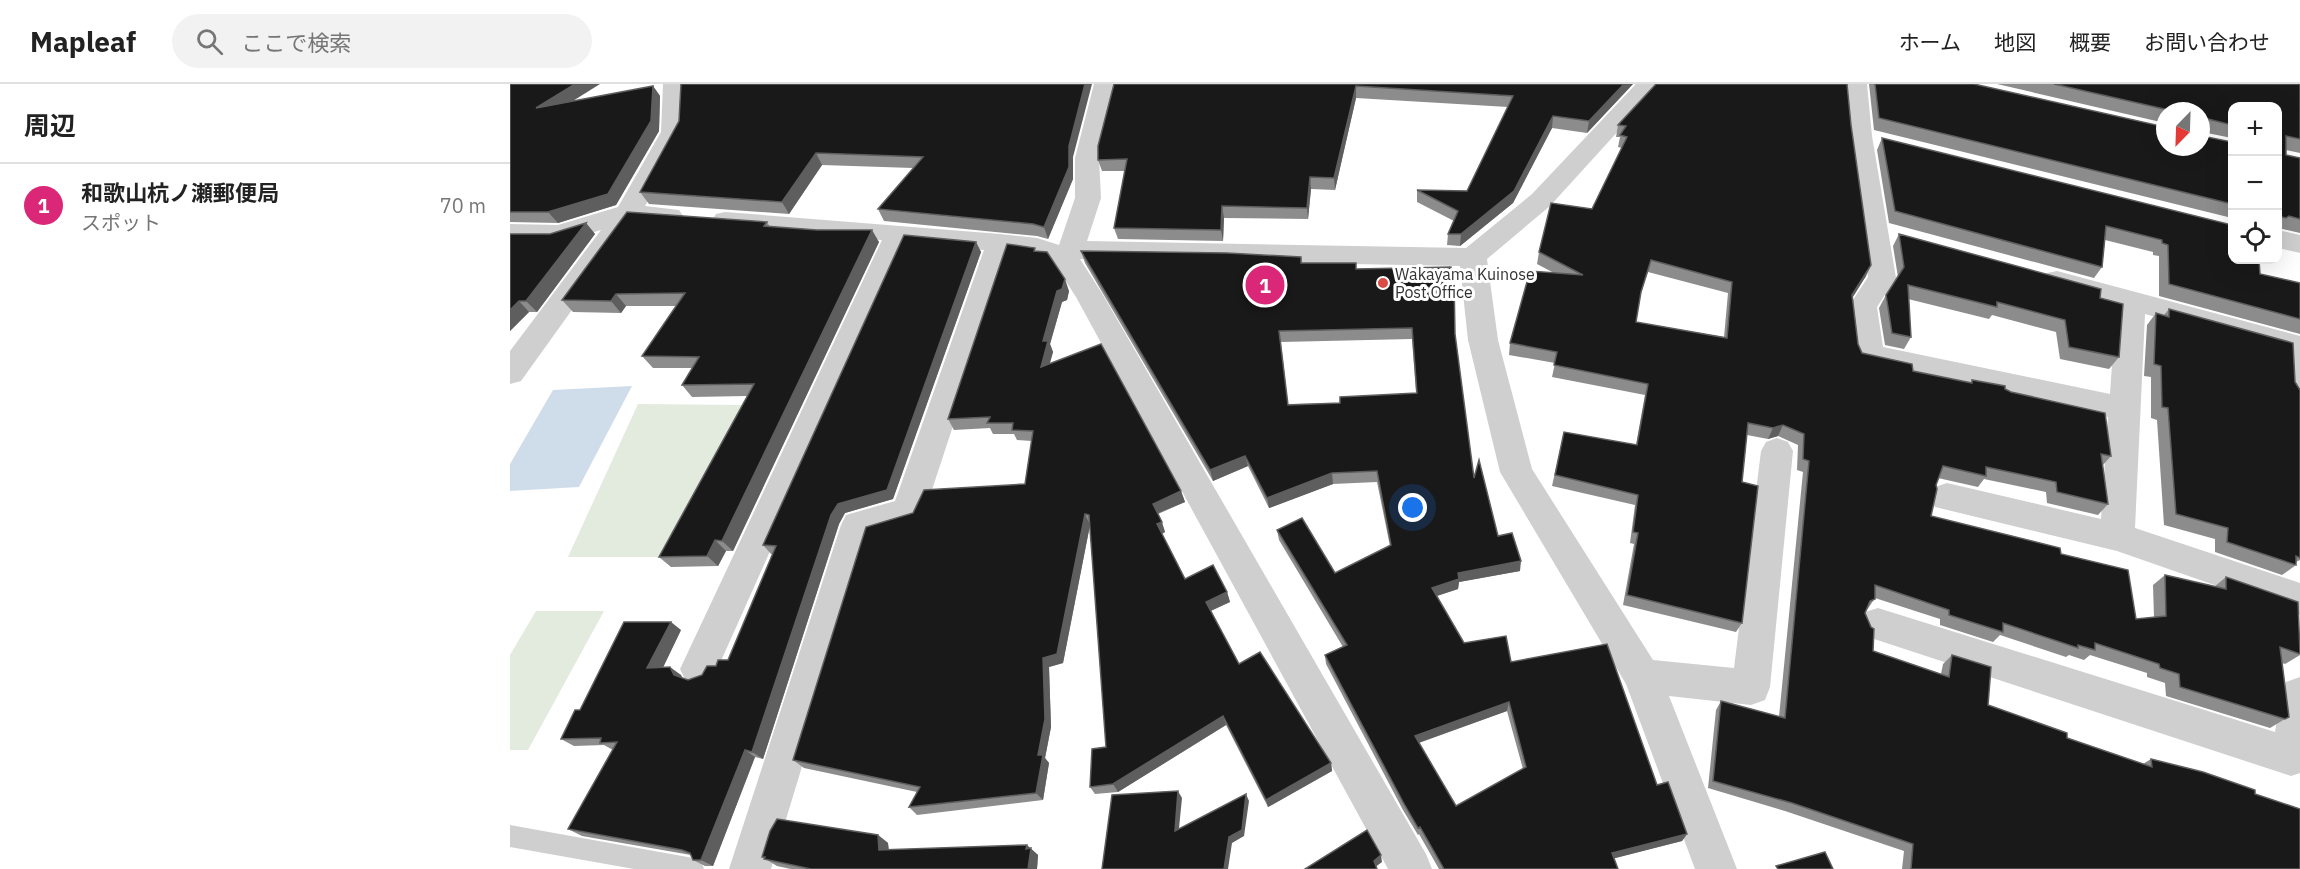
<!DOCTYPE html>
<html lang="ja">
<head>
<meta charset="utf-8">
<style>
  body { margin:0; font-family:"IBM Plex Sans","Noto Sans JP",sans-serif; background:#f2f2f2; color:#222 }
  .controls { position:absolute; right:18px; top:18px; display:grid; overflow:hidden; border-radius:12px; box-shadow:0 6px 24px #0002 }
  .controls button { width:54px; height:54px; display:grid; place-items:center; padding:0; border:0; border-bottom:2px solid #e0e0e0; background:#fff; color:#222; font:30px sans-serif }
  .compass { position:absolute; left:1646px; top:18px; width:54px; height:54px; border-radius:50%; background:#fff; box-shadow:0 6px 24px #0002; rotate:203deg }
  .you { position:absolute; left:903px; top:424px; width:21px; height:21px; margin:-15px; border:4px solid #fff; border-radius:50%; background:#1a73e8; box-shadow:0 0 0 9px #1a73e833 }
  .badge { display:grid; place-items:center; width:39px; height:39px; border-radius:50%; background:#db2777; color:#fff; font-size:20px; font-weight:700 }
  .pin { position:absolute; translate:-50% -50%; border:3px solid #fff; box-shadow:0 2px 6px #0006 }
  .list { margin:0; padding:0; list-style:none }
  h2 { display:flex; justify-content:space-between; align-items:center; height:78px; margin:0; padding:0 24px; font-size:26px }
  h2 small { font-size:20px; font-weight:400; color:#767676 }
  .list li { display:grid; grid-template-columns:39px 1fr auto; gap:18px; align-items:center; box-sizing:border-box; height:84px; padding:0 24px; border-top:2px solid #e0e0e0 }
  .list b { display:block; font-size:22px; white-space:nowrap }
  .list p { margin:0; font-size:20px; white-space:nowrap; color:#767676 }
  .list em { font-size:20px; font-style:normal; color:#767676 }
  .icon { flex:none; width:33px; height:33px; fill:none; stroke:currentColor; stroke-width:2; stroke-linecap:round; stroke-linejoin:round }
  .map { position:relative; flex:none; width:1790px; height:785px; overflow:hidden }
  header { display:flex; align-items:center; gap:36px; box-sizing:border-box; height:84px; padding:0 30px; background:#fff; border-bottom:2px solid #e0e0e0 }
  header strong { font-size:28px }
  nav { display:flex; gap:33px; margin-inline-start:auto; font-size:21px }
  .search { width:420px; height:54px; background:#f2f2f2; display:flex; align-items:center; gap:15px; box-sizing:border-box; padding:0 21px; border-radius:33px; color:#767676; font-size:22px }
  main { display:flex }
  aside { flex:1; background:#fff }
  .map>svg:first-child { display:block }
  .green { fill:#e3eade }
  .water { fill:#cfddeb }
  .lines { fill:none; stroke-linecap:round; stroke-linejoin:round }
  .lane { fill:#cfcfcf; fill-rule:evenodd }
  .street { fill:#cfcfcf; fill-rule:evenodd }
  .wall { fill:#8c8c8c; fill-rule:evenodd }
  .shaded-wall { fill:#5e5e5e }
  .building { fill:#191919; stroke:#5e5e5e; stroke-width:1.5; fill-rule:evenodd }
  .poi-dot { fill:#d94b43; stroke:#fff; stroke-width:2 }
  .labels { text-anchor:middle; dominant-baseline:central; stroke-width:6; stroke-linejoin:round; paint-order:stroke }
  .poi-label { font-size:16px; fill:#323232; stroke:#fff; text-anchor:start }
</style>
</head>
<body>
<header>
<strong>Mapleaf</strong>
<div class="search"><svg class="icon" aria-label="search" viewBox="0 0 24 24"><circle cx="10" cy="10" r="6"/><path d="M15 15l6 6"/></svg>ここで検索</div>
<nav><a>ホーム</a><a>地図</a><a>概要</a><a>お問い合わせ</a></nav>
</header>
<main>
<aside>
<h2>周辺<small></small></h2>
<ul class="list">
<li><span class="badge">1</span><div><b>和歌山杭ノ瀬郵便局</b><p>スポット</p></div><em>70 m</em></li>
</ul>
</aside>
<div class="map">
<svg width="1790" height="785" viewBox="0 0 1790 785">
  <rect width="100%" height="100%" fill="#fff"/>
  <g class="green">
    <path d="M128,320L236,321L149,473H58Z"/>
    <path d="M26,527H94L18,666H0V571Z"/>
  </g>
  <path class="water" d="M122,302L69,403L0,407V380L43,306Z"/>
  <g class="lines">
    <path class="lane" d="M0,741L183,774L191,777L194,785H124L0,763Z"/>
    <g class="street">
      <path d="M153,0H177L175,48L135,122L169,126L173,132L169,138L160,140L125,138L11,297L0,300V267L91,146L49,159L0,158V140L48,141L108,123L151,48Z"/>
      <path d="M584,0H608L589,74L591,114L577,157L956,164L1022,110L1126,0H1151L1040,122L977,175L988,256L1022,385L1143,576L1224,584L1251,367L1256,358L1267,354L1278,358L1283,367L1260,603L1255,616L1241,621L1159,612L1227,785H1185L1116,600L990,388L958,256L950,182L570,175L593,211L916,770L922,785H878L566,213L543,177L525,172L500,169L415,427L410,437L362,451L261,785H219L331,441L336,431L385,417L474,166L398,159L202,597L189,602L176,597L170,585L372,156L215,144L206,142L202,136L206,130L215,128L490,150L527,154L549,161L565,114V74Z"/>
      <path d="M1333,0H1357L1362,52L1386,194L1367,223L1373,263L1600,310L1606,222L1537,203L1533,196L1537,189L1547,187L1790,252V320L1779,316L1775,308L1773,269L1635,230L1625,444L1790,499V531L1607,467L1425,423L1420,413L1425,403L1437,399L1591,435L1598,333L1348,279L1344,271L1339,222L1358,193L1338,52Z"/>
      <path d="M1768,146L1790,151V169L1768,164Z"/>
      <path d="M1368,524L1765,648L1771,611L1776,598L1790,593V689L1781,692L1355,552L1350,540L1355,528Z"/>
    </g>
  </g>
  <g class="wall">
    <path d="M0,0L63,17L143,2L150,12L149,47L106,121L48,139L0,138Z"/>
    <path d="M604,0H1123L1077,49L1042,44L1003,119L950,162L937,161L938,150L944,137L907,118V106L957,107L998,23L846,14L825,106L801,105L798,135L714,134L713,157L608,155L604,144L615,87H592L588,76Z"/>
    <path d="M1146,0L1356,192L1343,213L1348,260L1352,269L1403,287L1461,299L1462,296L1495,305L1601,372L1593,381L1598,420L1588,431L1537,419L1536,408L1474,395L1468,403L1428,394L1426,401L1421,432L1551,470L1626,535L1644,533L1643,501L1655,491L1704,503L1716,493L1790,571L1775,580L1772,579L1775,635L1760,644L1656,612L1655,599L1637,593V589L1580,571L1574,576L1559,571L1556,573L1490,551L1483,558L1430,541V535L1365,514L1355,529L1363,567L1431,590L1433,580L1442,571L1478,621L1557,654L1633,680L1641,675L1745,710L1790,785H1392L1394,767L1275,727L1198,704L1206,626L1211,617L1269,633L1293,388L1287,386L1288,361L1268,352L1258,355L1237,351L1232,398V539L1226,548L1113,521L1124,460L1120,459L1125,421L1042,402L1054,348L1126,361L1135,311L1042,293L1045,279L999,271L1000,259L1044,189L1027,180L1029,168L1082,125L1112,64L1108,63L1110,53H1106L1108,41ZM1138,188L1218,209L1214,253L1126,238L1130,212Z"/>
    <path d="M1359,0H1464L1655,63L1691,27H1655V39L1487,0H1790V69L1776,66V71L1790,74V149L1768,144L1767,145V22H1722V54L1697,49V53L1722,58V134L1364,46Z"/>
    <path d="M169,37L563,73V95L538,155L527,152L374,137L368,125L403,84L312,81L279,130L139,120L130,108Z"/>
    <path d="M1372,54L1750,190L1790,199V250L1649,212V172L1643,171V168L1595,156L1592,183L1584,194L1379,139L1367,66Z"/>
    <path d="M257,138L260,143L369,158L223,467H216L208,482L161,483L149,473L237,312L182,313L172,301L182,284H143L132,272L167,222H116L111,229L63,228L52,216Z"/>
    <path d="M76,139L85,150L27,228H19L0,247V150H40Z"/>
    <path d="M1389,150L1590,214L1609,273L1599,285L1550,275L1546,248L1482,231L1479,235L1398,215L1401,253L1394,265L1375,261L1369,224L1376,211L1388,193L1383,162Z"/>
    <path d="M466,158L471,168L383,415L335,429L329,440L253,675L245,673L203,782H195L183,776L181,771L72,752L58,745L103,666L94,661L64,662L51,655L70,626L171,546L153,583L171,591L172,594L178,596L192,591L206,582L218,576L263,470H261L253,461Z"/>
    <path d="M526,167L559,207L557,216L552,218L540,260L543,268L539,280L671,407L675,418L648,430L655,448L652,450L675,495L717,508L720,518L701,527L729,580L821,679L822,687L758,723L716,641L608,708L585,710L580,703L596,663L580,441L553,579L539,583L541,643L535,674L539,679L533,716L407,731L399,723L407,708L294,684L283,676L515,400L522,357L507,356L504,350H483L480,344L444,346L438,335Z"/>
    <path d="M571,167L791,173L792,179L941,195L945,250L964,394L988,452L1010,487L949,498L948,505L926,512L954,559L1001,578L1147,701L1177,750L1172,757L1104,774L1108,785H929L909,750L908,751L893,726L816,580L815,571L833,563L769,456L767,446L825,489L880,462L867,398L823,400L759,424L738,382L703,397L575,179ZM902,255L906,309L830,319L778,320L771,258ZM997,627L1013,685L946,722L909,659Z"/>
    <path d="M1659,225L1785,298L1790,306V476L1786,478V481L1772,491L1705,468V455L1654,441L1647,336L1641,334V293L1634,292L1637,241L1646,229L1654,231Z"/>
    <path d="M368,751L378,759L379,766L520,764L528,771L527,785H281L267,782L252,773Z"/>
  </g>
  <g class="shaded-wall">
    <path d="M65,0H90L34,35L26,24Z"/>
    <path d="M575,0H582L563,73V95L538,155L534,143Z"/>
    <path d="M1114,0H1123L1077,49L1079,37Z"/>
    <path d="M143,2L150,12L149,47L106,121L48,139L38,128Z"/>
    <path d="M846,2V14L825,106L824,94Z"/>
    <path d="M1043,32L1042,44L1003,119L950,162L951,150Z"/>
    <path d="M306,69L312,81L279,130L272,118Z"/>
    <path d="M800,93L801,105L798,135L797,124Z"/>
    <path d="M712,122L714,134L713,157L711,146Z"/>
    <path d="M76,139L85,150L27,228L16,217Z"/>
    <path d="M362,146L369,158L223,467L212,457Z"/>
    <path d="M466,158L471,168L383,415L335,429L329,440L253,675L242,668L321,431Z"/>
    <path d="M1361,181L1356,192L1337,222L1342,211Z"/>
    <path d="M555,195L559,207L557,216L552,218L540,260L543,268L536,294L531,283L533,257L547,207Z"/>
    <path d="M106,210L116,222L111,229L101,217Z"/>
    <path d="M9,217L19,228L0,247V226Z"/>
    <path d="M1273,341L1268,352L1258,355L1263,344Z"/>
    <path d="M735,372L738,382L703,397L700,386Z"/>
    <path d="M822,389L823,400L759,424L757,414Z"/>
    <path d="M671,407L675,418L646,430L643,420Z"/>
    <path d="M575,430L580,441L553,579L539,583L541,643L535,674L539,679L533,716L526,709L533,574Z"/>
    <path d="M652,438L655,448L651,450L647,440Z"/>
    <path d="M205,456L216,467L208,482L197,472Z"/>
    <path d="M1011,477L1010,487L949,498L948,505L921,514L922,504L948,489Z"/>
    <path d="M717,508L720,518L700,527L696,518Z"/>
    <path d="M161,538L171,546L149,592L137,584Z"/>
    <path d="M160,583L171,591L175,599L164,591Z"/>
    <path d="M999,618L997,627L905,660V652Z"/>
    <path d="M713,632L716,641L608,708L603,700Z"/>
    <path d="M235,666L245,673L203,782L191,776Z"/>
    <path d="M821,679L822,687L758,723L756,716Z"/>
    <path d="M668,707L672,714L668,754L665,747Z"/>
    <path d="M736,710L739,717L734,752L722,759L718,785H714L719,753Z"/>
    <path d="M1177,750L1172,757L1098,776L1102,769Z"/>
    <path d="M368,751L378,759L379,773L369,766Z"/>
    <path d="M517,761L528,771L527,785H518L516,765Z"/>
    <path d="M871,771L872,778L864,784V777Z"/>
  </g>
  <g class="building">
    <path d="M0,0H65L26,24L143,2L141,37L98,110L38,128H0Z"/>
    <path d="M171,0H575L559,62V83L534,143L523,140L368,125L413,73L306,69L272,118L130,108L169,37Z"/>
    <path d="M604,0H1114L1079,37L1043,32L1004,107L951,150H938L948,127L907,106L957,107L1003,12L846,2L824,94L800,93L797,124L712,122L711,146L604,144L617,75L588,76V62Z"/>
    <path d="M1146,0H1337L1341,41L1361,181L1342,211L1348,260L1352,269L1402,280L1403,287L1462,299V296L1495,302V305L1501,308L1595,329L1601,372L1591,370L1598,420L1547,408L1546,398L1476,383V392L1433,382L1426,401L1427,405L1421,432L1550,464L1551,470L1618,486L1626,535L1656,532L1655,491L1716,505V493L1788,518L1790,570L1770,563L1779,633L1775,635L1670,603L1669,590L1650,584L1649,580L1585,559V566L1568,561V564L1493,539V548L1439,531V526L1365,501V515L1360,517L1355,529L1361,543L1364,545L1363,567L1439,593L1442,571L1481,583L1478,621L1557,649V654L1642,683L1641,675L1693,688L1745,706V710L1790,725V785H1401L1403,760L1282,719L1203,697L1211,617L1275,634L1299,377L1293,375L1294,350L1273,341L1263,344L1238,339L1232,398L1248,402L1232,539L1117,511L1128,449L1123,448L1128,411L1045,391L1054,348L1127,361L1138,300L1044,281L1047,268L1000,259L1020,187L1073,191L1029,168L1041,119L1082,125L1117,53L1110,51L1116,42L1108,41ZM1141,176L1222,198L1217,254L1126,238L1131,208Z"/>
    <path d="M1365,0H1464L1655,43V63H1691V27H1663L1544,0H1790V55L1776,52V71L1790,74V135L1779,132L1776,134L1767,132V22H1722V41L1698,35L1697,53L1722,58V120L1369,34Z"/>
    <path d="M1372,54L1722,141V176H1749L1750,190L1790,199V235L1659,200L1658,161L1652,159V156L1596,142L1592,183L1385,127Z"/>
    <path d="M117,128L257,138L254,142L307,146H362L212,457L205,456L197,472L149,473L244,300L172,301L189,273L132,272L175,209L106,210L101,217L52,216Z"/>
    <path d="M76,139L16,217H9L0,226V150H40Z"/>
    <path d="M1389,150L1591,205L1590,214L1613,220L1609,273L1559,263L1555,236L1487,218V223L1398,201L1401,253L1382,249L1376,211L1394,183Z"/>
    <path d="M394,151L466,158L377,406L328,420L321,431L242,668L235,666L191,776H183L180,769L172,766L58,745L107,658L90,659L91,654L51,655L65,626H70L114,538H161L137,584L160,583L164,591L178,596L192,591L197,582H206L208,576H218L266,462L253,461Z"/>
    <path d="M497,160L525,164L524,167L537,168L555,195L552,205L547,207L533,257H538L531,283L591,260L671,407L643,420L652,438L647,440L675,495L703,481L717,508L696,518L729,580L750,568L821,679L756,716L713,632L603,700L580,703L582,665L596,663L579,431L575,430L547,570L533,574L535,635L528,671H533L526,709L399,723L410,703L283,676L356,443L403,429L414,406L515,400L523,347L502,346L503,339H477L480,333L438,335Z"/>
    <path d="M571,167L717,169L791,173V179H846V185L941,183V195H944L945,250L964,394L969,376L988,452L1002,449L1011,477L948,489L949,495L922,504L954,559L996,552L1001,578L1097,560L1147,701L1158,698L1177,750L1102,769L1108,785H934L910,743L908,744L893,718L815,571L837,561L767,446L792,434L825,489L881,461L867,387L822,389L757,414L735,372L700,386ZM902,244L907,309L830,313V319L778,321L769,247ZM999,618L1016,683L946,722L905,652Z"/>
    <path d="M1659,225L1783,259L1785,298L1790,306V474L1786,472V481L1717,458L1718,444L1666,430L1658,324L1652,323L1651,282L1644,280L1646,229L1659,233Z"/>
    <path d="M668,707L665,747L736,710L732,746L719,753L714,785H592L602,711Z"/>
    <path d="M267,735L368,751L369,766L517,761L516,765L521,764L518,785H301L254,775L255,773H252L260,747Z"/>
    <path d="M857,746L871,771L864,777L867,785H795Z"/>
    <path d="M1315,768L1323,785H1268L1266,782Z"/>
  </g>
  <circle class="poi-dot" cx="873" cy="199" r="6"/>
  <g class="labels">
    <g class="poi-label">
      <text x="885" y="190">Wakayama Kuinose<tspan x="885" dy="18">Post Office</tspan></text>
    </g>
  </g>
</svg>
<div class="controls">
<button>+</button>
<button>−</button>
<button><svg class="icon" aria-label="locate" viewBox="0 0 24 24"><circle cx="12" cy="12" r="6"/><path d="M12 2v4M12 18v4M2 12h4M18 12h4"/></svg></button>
</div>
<svg class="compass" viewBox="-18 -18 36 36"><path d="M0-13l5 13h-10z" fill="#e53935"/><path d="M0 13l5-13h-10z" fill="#767676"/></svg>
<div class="you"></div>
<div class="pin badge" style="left:755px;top:201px">1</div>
</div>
</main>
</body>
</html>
